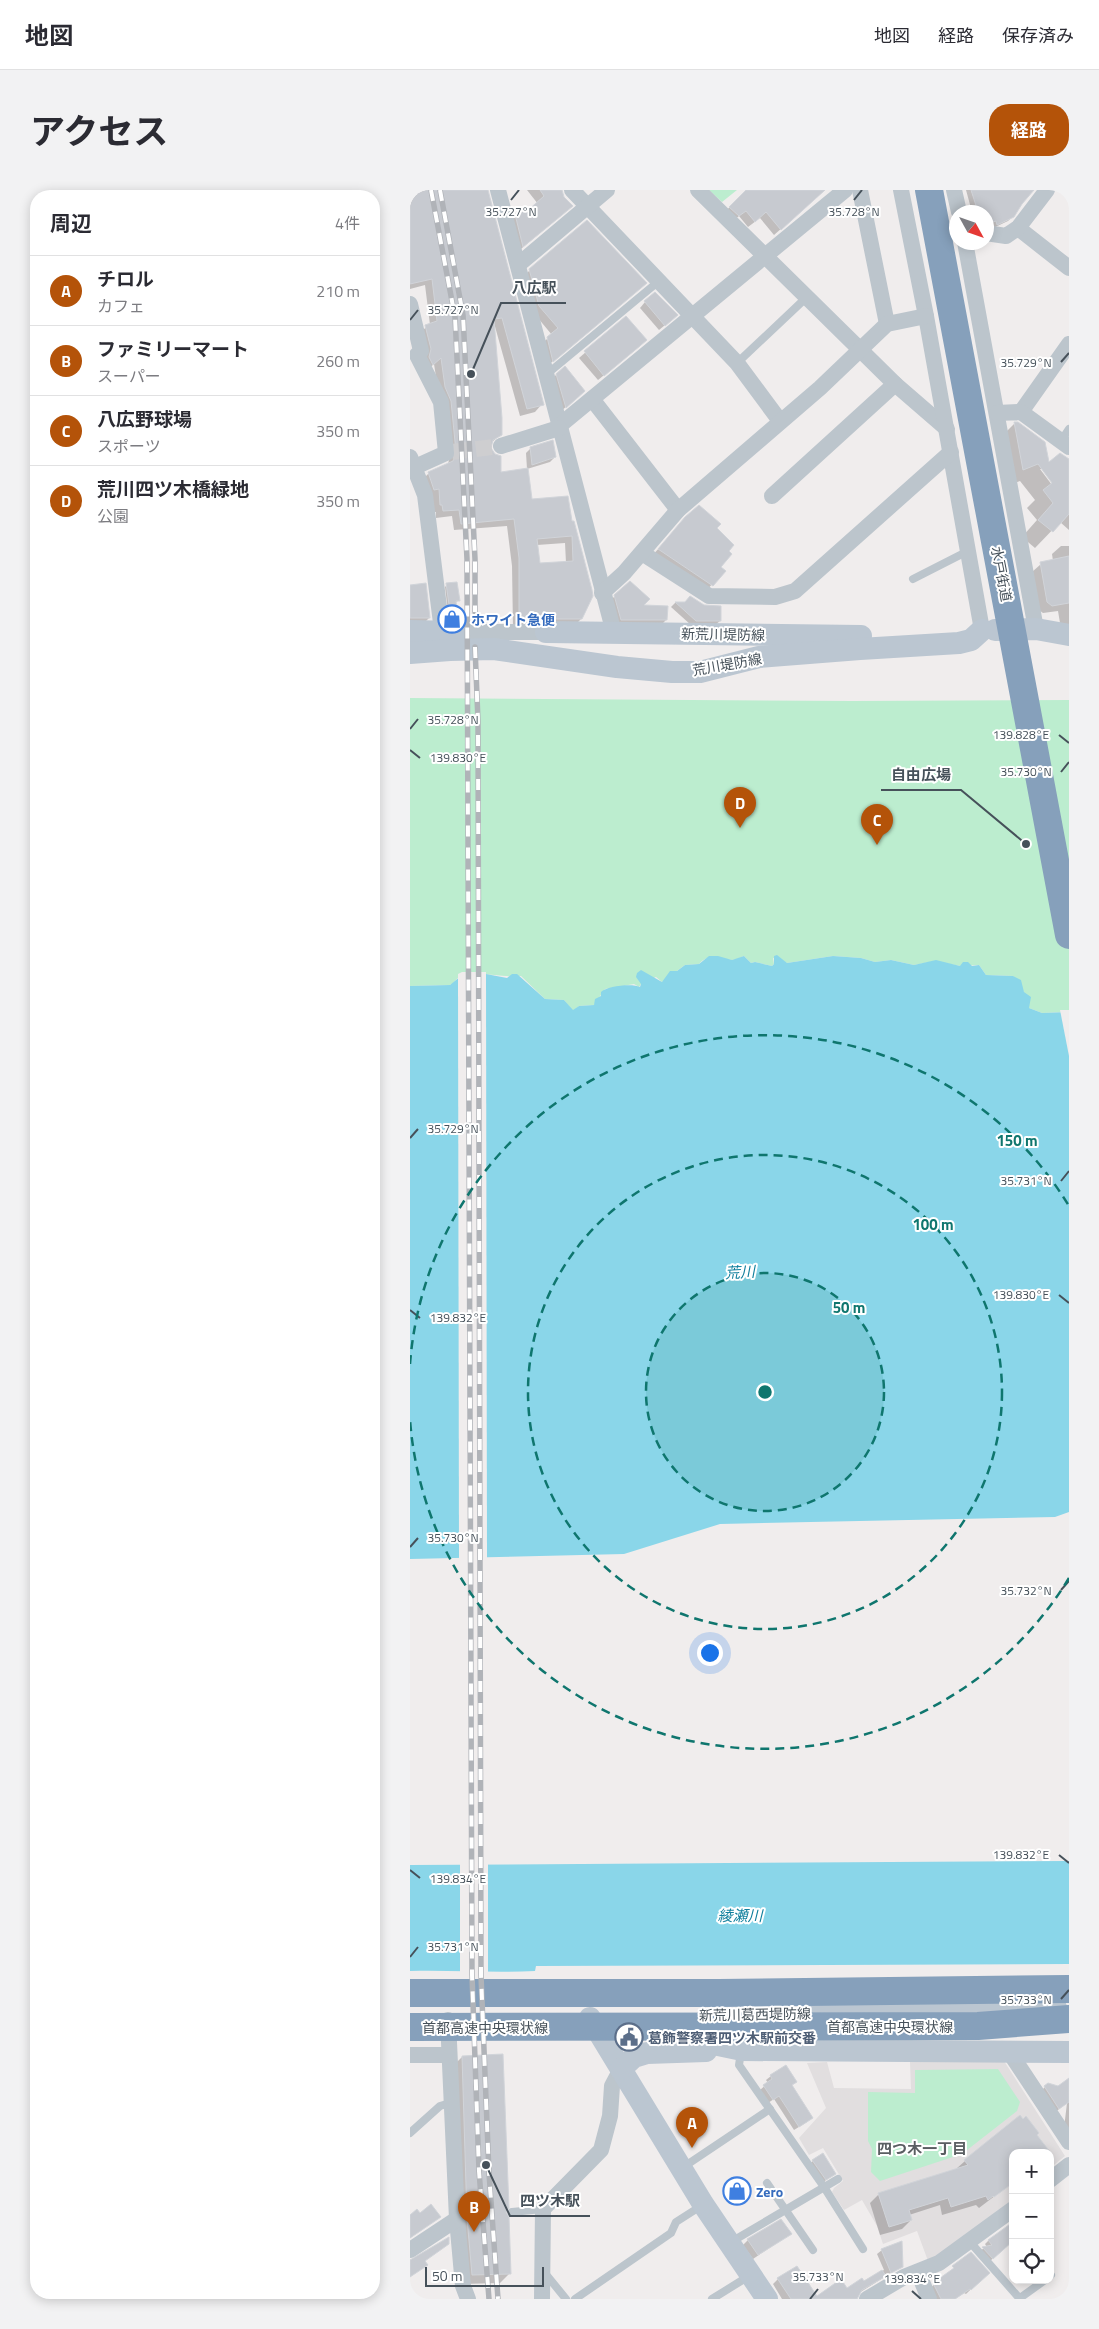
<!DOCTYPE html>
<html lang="ja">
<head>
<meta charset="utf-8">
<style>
  body { margin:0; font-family:"Titillium Web","Noto Sans JP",sans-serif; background:#f2f2f3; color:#2b2b33 }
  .controls { position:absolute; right:15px; bottom:15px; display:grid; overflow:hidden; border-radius:10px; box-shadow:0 2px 12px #0003 }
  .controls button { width:45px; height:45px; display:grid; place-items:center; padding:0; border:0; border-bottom:1px solid #e1e1e2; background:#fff; color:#2b2b33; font:25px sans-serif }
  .compass { position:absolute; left:539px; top:15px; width:45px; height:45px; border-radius:50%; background:#fff; box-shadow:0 2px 12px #0003; rotate:130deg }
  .scale { position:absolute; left:15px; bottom:12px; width:119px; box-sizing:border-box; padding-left:5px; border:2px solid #46515a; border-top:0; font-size:14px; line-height:18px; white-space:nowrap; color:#46515a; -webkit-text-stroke:4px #fff; paint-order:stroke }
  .you { position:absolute; left:299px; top:1462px; width:18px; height:18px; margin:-12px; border:4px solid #fff; border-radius:50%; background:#1a73e8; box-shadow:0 0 0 8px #1a73e833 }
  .badge { display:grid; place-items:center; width:32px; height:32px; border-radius:50%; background:#b45309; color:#fff; font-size:16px; font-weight:700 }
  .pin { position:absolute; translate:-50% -41px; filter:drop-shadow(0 1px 2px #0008) }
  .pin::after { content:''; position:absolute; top:26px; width:18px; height:15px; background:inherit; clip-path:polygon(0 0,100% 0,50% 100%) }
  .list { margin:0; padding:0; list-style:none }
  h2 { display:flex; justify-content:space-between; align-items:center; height:65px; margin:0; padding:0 20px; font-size:21px }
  h2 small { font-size:16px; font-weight:400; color:#7c7c81 }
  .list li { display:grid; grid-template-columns:32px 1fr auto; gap:15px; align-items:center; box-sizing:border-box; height:70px; padding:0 20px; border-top:1px solid #e1e1e2 }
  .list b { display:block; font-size:19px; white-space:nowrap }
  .list p { margin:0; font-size:16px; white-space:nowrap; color:#7c7c81 }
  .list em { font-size:16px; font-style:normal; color:#7c7c81 }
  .icon { flex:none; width:28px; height:28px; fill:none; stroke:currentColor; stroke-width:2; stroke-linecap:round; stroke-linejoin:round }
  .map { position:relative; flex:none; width:659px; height:2109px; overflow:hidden; border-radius:20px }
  header { display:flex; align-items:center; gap:30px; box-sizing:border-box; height:70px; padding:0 25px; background:#fff; border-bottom:1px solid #e1e1e2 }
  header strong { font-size:24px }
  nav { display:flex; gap:28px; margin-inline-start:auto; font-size:18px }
  .intro { display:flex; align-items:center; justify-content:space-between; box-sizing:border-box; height:120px; padding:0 30px }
  h1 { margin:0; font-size:35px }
  .button { padding:12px 22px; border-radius:20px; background:#b45309; color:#fff; font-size:18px; font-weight:700 }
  main { display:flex; gap:30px; padding:0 30px }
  aside { flex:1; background:#fff; border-radius:20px; box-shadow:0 2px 12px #0003 }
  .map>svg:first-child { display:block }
  .education { fill:#e1dedf }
  .green { fill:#bcedcf }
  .water { fill:#8ad6e9 }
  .pier { fill:#f0eded }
  .shadow { fill:#0003; fill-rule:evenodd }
  .building { fill:#c7cad0; stroke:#d1d4d9; fill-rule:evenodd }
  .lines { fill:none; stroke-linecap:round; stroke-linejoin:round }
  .street-tunnel { stroke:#ceced0; stroke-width:16; stroke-dasharray:16 8; stroke-linecap:butt }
  .lane { stroke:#bcc5cc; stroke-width:8 }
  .street { stroke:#bcc5cc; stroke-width:16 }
  .secondary { stroke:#bbc6d1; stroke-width:22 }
  .highway { stroke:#86a0bb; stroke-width:28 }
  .rail-casing { stroke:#b0b3b8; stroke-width:5.5 }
  .rail { stroke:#fff; stroke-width:4; stroke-dasharray:11; stroke-linecap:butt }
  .ticks { fill:none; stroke:#46515a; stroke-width:2 }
  .ring { fill:none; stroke:#0f766e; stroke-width:2.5; stroke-dasharray:9 6 }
  .labels { text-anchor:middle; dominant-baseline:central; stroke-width:4; stroke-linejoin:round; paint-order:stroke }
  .street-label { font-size:14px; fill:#46515a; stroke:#fff }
  .shop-label { font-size:14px; font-weight:bold; fill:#366cbe; stroke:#fff; text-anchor:start }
  .service-label { font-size:14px; font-weight:bold; fill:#4e5e75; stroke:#fff; text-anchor:start }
  .water-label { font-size:15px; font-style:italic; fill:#107f9d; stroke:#fff }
  .neighbourhood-label { font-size:15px; font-weight:bold; fill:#5a5e62; stroke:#fff }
  .ticks-label { font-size:12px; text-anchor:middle; fill:#46515a; stroke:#fff; stroke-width:4; stroke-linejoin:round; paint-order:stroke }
  .centre { fill:#0f766e; stroke:#fff; stroke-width:2.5 }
  .ring-label { font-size:15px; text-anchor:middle; font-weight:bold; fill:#0f766e; stroke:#fff; stroke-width:4; stroke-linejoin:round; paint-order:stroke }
  .leader { fill:none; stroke:#46515a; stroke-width:2 }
  .callout-dot { fill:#46515a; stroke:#fff; stroke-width:2 }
  .callout-label { font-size:15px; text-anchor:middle; font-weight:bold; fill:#46515a; stroke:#fff; stroke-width:4; stroke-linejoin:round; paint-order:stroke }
</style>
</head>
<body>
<header>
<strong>地図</strong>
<nav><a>地図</a><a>経路</a><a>保存済み</a></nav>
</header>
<div class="intro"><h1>アクセス</h1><a class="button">経路</a></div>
<main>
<aside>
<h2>周辺<small>4件</small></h2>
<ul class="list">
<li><span class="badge">A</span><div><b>チロル</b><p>カフェ</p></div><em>210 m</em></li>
<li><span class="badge">B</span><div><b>ファミリーマート</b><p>スーパー</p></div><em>260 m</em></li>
<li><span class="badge">C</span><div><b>八広野球場</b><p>スポーツ</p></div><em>350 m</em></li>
<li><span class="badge">D</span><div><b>荒川四ツ木橋緑地</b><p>公園</p></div><em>350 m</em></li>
</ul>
</aside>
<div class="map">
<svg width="659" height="2109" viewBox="0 0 659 2109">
  <rect width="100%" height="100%" fill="#f0eded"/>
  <path class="education" d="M594,1871L655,1966L640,1978V1963H603V2009L559,2046L518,2071L507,2041L473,2054L467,2036L452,2010L434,2020L422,2002L424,1998L433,1991L413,1958L399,1965L389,1948L416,1918L397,1873L417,1872L424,1898L501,1899L500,1872Z"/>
  <g class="green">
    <path d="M299,0H327L312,12Z"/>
    <path d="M0,508L442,511L659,510V822L632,823L619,818L614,802L603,786L576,785L569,775L550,776L525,771L504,775L481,770L465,772L451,768L423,766L377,773L363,768L364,774L362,776L345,772L341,773L334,766C331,767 326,770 322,770C309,769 300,762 289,774L275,775L252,792L246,787L231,794L229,797L224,794L195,799L184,815L169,816L163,821L154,810L135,809L111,786C91,788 69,780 49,787C46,789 44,793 40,795L0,796Z"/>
    <path d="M588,1879L610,1912L607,1921L552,1964L470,1991L461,1982L462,1959L458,1951V1902L505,1903V1880Z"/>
  </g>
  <g class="water">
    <path d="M367,765L377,773L423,766L451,768L465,772L481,770L504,775L526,770L550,776L553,772H558L562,776L569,775L576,785L603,786L611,790L614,802L621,807L619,818L632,823L659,822V1322L645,1327L310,1334L214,1364L0,1369V796L40,795L52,785L76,784L97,788L102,784H107L135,809L154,810L163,820L169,816L184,815L185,809L191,806V802C197,796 222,793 230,797L231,794L226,787L227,783L231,780L252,792L260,781H267L275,775L289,774L299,766H308L322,770L334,766L341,773L345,772L362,776L364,774V766Z"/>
    <path d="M659,1671V1774L126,1776L125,1781C83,1783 42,1780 0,1781V1675Z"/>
  </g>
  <g class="pier">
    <path d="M52,782H76L77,1370L49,1371L48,784Z"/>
    <path d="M650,820H659V866Z"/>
    <path d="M50,1672H78V1785L50,1783Z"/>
  </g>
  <g class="shadow">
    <path d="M0,0H77L132,214L125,222L110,226L84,133L90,245L81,253L80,259L89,283L121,311L161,333L171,429L164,436L103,439L102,376L97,336L44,340L42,326L26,328V322H23L12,290L19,283L38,274L39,270L24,174L16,181L8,143L20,135L15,95L0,99ZM155,353L156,373L129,374L127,355Z"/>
    <path d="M117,0H150L154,23L106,63L98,32L105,25L116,24L128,14Z"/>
    <path d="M340,0H415L364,45L350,28L338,37L329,26L322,32L313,23Z"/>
    <path d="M556,0H621L603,26L598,31L583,38L582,35L576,37V22H562Z"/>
    <path d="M120,80L236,93L137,176L131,154L142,145L123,122L114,86Z"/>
    <path d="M235,112L260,131L249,140L230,118Z"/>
    <path d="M215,128L230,156L188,190L169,168Z"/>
    <path d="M147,184L169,206L151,221L142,189Z"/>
    <path d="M604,234L638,274L659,271V340L650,332L625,358L612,347L627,330L617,318L625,310L610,291L596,296L588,250ZM630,279H633L647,297L645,299Z"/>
    <path d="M121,258L145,267L140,272L117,279L116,263Z"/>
    <path d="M269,335L305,338L309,377L314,381L295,402L242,366Z"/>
    <path d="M651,356H659V443L651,439L648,421L633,423L629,420L622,382L631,374L643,371L642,364Z"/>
    <path d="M37,395L48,411L44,413L47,428L45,430H39L35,397Z"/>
    <path d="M0,397L19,428L14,433H0Z"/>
    <path d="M205,406L232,416L256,430L245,441L200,440L194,417Z"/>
    <path d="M265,413H275L310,431L305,435H281L261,417Z"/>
    <path d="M52,1867L95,2022L100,2083L90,2093L53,2094L42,1877Z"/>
    <path d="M361,1886L381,1895L397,1932L384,1940L364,1909L358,1913L350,1900L358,1893L356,1890Z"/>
    <path d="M659,1892V1946L654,1938L657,1913L644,1923L630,1902L638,1894L648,1898Z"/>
    <path d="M613,1930L603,1963V1992L569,2018L566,2015L532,2025L530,2015L499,2025L501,2030L492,2039L470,2045L460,2013L469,2004L546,1979L555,1971Z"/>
    <path d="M403,1971L424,1984L411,1994L398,1975Z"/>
    <path d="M9,2025L30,2027L0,2048V2026Z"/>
    <path d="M603,2033V2050L579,2072L569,2061L577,2057L575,2054L578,2051Z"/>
    <path d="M380,2044L343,2069L333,2055L338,2050Z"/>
    <path d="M472,2060L492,2076L449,2103L446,2109H372L363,2094L368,2089L406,2108L437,2100L474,2080L467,2064Z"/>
    <path d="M561,2064L578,2083L556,2104L554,2103L545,2109H525L519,2099Z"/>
  </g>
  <g class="building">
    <path d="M0,0H78L134,215L117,219L92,128L84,129L92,228V245L83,250L81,258L85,264L91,266V282L118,278L122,309L158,306L162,331H164L182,400L183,406L172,429H136L128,432H109V368L104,329L51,334L49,320L33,321L32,315H30L29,299L24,300L18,282L43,271L46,262L41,211L35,197L31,168L23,175L19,167L21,159L15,135L27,131L22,89L0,94ZM162,346L163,371L130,373L127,349Z"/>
    <path d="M130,0H152L154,7L163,16L113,57L105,24L112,18L116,22L134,6Z"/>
    <path d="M336,0H415L371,40L356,22L345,32L336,21L329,26L319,17Z"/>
    <path d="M561,0H624L612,14L604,27L587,35L586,31L580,33L579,29L576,30V22H568Z"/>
    <path d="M177,30L237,93L143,172L137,147L148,138L129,116L119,79Z"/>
    <path d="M245,102L268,125L255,136L234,111Z"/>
    <path d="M216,126L237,150L194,186L174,161Z"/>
    <path d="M155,176L175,201L156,218L146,184Z"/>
    <path d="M604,232H608L635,252L639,272L650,263L659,269V324L643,342L628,330L643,313L633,300L642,293L628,274L613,280Z"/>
    <path d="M143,250L146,267L122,275L120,257Z"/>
    <path d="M289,315L311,334L307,338L324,355L319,361L322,364L311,377L316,381L303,396L248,359L275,327Z"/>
    <path d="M659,366V413L642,416L637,412L630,372Z"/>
    <path d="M220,391L240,409L234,415L258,416L257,430H211L204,405Z"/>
    <path d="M47,392L50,411H46L48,429H41L36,393Z"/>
    <path d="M16,393L20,428H0V395Z"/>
    <path d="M280,406L294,415L311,416V431H286L265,412H275Z"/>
    <path d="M93,1864L99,2018L96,2022L99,2027L101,2084L62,2085L57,2028L52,1866Z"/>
    <path d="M376,1875L387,1892L382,1895L403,1928L389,1937L369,1906L363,1910L353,1895L362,1889L360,1885Z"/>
    <path d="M659,1888V1912L649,1919L634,1896L638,1893L648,1896Z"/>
    <path d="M610,1925L613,1929L616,1926L629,1943L627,1945L641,1963H603V1993L584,2007L583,2006L578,2010L576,2006L541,2017L538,2008L499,2020L502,2030L479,2037L468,2003L558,1975L554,1970Z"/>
    <path d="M413,1963L426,1984L416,1990L402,1970Z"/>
    <path d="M21,2014L31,2027L0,2048V2025L7,2019L10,2023Z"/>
    <path d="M371,2029L382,2044L348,2065L337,2049Z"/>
    <path d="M603,2032V2051L583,2069L572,2057L582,2055L578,2050Z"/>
    <path d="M39,2047V2054L15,2071L18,2075L0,2087V2070Z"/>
    <path d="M492,2051L493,2077L481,2083L471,2059Z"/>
    <path d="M561,2062L580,2083L561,2100L560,2099L545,2109H531L523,2093L544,2078L542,2076Z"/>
    <path d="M387,2076L407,2106L431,2089L437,2098L452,2088L454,2091L472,2080L476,2086L452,2100L447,2109H381L367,2088Z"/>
  </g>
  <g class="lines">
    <path class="street-tunnel" d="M42,262L91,256"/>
    <g class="lane">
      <path d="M656,0L659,3"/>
      <path d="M327,173L398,106"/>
      <path d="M137,184L249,91"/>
      <path d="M651,251L659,239"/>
      <path d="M503,389L558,361"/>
      <path d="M331,1862L329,1875L414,1997L453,2059"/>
      <path d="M0,1943L30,1916L40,1913"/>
      <path d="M272,1978L360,1919"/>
      <path d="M357,1993L403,2060"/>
      <path d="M102,2022L133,2019"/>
      <path d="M321,2052L428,1989"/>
      <path d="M560,2052L610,2109"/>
      <path d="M134,2082L156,2109"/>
      <path d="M640,2086L641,2085"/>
      <path d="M610,2108L635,2090"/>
      <path d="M165,2109L261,2043L266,2032L291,2016"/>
      <path d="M302,2109L339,2086"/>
    </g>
    <g class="street">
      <path d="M88,0L204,443"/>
      <path d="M162,0L327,173L370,231"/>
      <path d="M288,0L485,194L537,239"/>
      <path d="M450,0L477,134"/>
      <path d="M491,0L516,126L572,440"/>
      <path d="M544,0L549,22"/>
      <path d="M608,38L659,78"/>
      <path d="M576,43L596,46L608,38L637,0"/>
      <path d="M555,52L626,439"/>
      <path d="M108,75L197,0"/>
      <path d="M0,114L11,161L7,165L31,212L36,263L5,277"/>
      <path d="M182,209L268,320"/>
      <path d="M611,222L659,154"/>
      <path d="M587,223L611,222L659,257"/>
      <path d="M149,236L435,0"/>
      <path d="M91,256L149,238"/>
      <path d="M0,267L15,305L32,441"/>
      <path d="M362,306L485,194"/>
      <path d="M232,363L299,406L365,407L385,401L541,262"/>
      <path d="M192,403L214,383L268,320L410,198L477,134L516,126"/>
      <path d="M48,442H136"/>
      <path d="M38,1830L47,2029L53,2096L58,2109"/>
      <path d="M600,1863L659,1952"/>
      <path d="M0,1865H39"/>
      <path d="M640,1990L659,1975"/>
      <path d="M0,2060L47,2029"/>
      <path d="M508,2082L519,2109"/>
      <path d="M132,2109L133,2019L191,1960L200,1926L202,1896L211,1879"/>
      <path d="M457,2109L494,2087L529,2073L603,2019"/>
    </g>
    <g class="secondary">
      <path d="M585,440L626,439L659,445"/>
      <path d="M0,441L48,442"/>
      <path d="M136,442L451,446"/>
      <path d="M0,463L40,460L84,459L207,477L262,482H290L349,467L450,459L549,453L561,450L572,440"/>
      <path d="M400,1823L646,1818"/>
      <path d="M180,1828L293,2014L357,2109"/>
      <path d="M255,1844L332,1860L659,1862"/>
      <path d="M211,1879L224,1867L237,1863L296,1861"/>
    </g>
    <g class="highway">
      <path d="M519,0L659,745"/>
      <path d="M0,1803H309L659,1799"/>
      <path d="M0,1837L568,1836L659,1829"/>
    </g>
    <g class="rail-casing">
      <g id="rail">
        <path d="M21,0L45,127L57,369L62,1785L69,1981L79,2109"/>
        <path d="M30,0L53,125L65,369V422"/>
        <path d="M65,457L68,531L71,1785L79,1983L88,2109"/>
      </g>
    </g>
    <use href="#rail" class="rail"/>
  </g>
  <path class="ticks" d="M101,10L109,0M444,10L452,0M0,130L8,120M651,172L659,163M0,539L8,529M649,545L659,553M0,560L10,568M651,582L659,572M0,948L8,939M651,991L659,981M649,1105L659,1113M0,1120L10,1128M0,1357L8,1348M651,1400L659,1391M649,1665L659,1673M0,1680L10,1688M0,1767L8,1757M651,1809L659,1800M502,2101L511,2109M400,2109L408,2099"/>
  <circle cx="355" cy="1202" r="119" fill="#0f766e" fill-opacity=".12"/>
  <g class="ring">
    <circle cx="355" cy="1202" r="119"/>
    <circle cx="355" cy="1202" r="237"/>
    <path d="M659 1388A356 356 0 0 1 0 1230M0 1174A356 356 0 0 1 659 1016"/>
  </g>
  <defs>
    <g id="shop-ring" transform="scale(1.4375)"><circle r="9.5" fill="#fff" stroke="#3f7fe0" stroke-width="1.5"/><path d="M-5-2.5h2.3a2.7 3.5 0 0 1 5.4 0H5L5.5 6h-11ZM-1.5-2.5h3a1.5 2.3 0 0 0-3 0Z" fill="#3f7fe0"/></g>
    <g id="civic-ring" transform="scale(1.4375)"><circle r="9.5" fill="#fff" stroke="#5c6f8a" stroke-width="1.5"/><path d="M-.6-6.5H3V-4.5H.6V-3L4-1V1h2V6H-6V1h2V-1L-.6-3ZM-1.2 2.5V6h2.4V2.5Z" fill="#5c6f8a"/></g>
  </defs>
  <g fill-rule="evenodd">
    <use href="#shop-ring" x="42" y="429"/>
    <use href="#civic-ring" x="219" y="1847"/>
    <use href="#shop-ring" x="327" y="2001"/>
  </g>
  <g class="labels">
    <g class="street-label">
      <text transform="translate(592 384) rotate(79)">水戸街道</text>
      <text transform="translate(313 444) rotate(1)">新荒川堤防線</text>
      <text transform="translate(317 474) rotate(-10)">荒川堤防線</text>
      <text transform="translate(345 1824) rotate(-1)">新荒川葛西堤防線</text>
      <text x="480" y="1836">首都高速中央環状線</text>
      <text x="75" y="1837">首都高速中央環状線</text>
    </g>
    <g class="shop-label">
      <text x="61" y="429">ホワイト急便</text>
      <text x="346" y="2001">Zero</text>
    </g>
    <g class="service-label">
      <text x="238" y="1847">葛飾警察署四ツ木駅前交番</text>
    </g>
    <g class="water-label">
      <text transform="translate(330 1082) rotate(-3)">荒川</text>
      <text x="330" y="1725">綾瀬川</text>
    </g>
    <g class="neighbourhood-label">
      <text x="512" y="1958">四つ木一丁目</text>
    </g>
  </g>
  <g class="ticks-label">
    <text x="101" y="26">35.727°N</text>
    <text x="444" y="26">35.728°N</text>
    <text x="43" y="124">35.727°N</text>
    <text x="616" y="177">35.729°N</text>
    <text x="43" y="534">35.728°N</text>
    <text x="611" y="549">139.828°E</text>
    <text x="48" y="572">139.830°E</text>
    <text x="616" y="586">35.730°N</text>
    <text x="43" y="943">35.729°N</text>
    <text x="616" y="995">35.731°N</text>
    <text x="611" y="1109">139.830°E</text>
    <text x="48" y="1132">139.832°E</text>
    <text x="43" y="1352">35.730°N</text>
    <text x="616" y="1405">35.732°N</text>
    <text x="611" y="1669">139.832°E</text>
    <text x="48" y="1693">139.834°E</text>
    <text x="43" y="1761">35.731°N</text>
    <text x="616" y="1814">35.733°N</text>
    <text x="408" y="2091">35.733°N</text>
    <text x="502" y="2093">139.834°E</text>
  </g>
  <circle cx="355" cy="1202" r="8" class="centre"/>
  <g class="ring-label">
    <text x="607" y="956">150 m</text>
    <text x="523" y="1040">100 m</text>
    <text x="439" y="1123">50 m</text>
  </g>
  <path class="leader" d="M61 184L91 113H156M616 654L551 600H471M76 1975L100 2026H180"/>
  <g class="callout-dot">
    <circle cx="61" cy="184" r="5"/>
    <circle cx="616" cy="654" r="5"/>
    <circle cx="76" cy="1975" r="5"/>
  </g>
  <g class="callout-label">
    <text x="124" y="103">八広駅</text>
    <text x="511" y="590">自由広場</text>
    <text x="140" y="2016">四ツ木駅</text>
  </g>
</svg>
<div class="controls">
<button>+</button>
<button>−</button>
<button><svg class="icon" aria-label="locate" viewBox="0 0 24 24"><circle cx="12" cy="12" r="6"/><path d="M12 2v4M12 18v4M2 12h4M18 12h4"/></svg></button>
</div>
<svg class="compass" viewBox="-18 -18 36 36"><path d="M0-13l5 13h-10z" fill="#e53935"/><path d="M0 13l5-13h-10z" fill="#7c7c81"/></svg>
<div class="scale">50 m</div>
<div class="you"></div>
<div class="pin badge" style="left:282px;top:1958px">A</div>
<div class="pin badge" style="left:64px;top:2042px">B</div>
<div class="pin badge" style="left:467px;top:655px">C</div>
<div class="pin badge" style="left:330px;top:638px">D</div>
</div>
</main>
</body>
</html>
